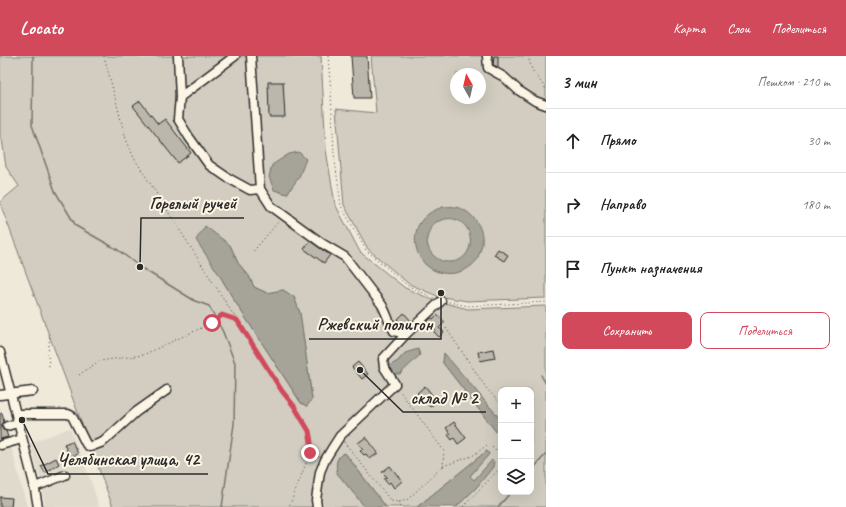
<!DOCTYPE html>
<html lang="ru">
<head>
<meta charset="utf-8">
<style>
  body { margin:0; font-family:Caveat,sans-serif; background:#f6f6f6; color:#222 }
  .controls { position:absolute; right:12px; bottom:12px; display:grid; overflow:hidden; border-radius:8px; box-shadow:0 4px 16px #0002 }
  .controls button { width:36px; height:36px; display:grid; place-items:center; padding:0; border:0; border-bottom:1px solid #e0e0e0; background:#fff; color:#222; font:20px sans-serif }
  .compass { position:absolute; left:450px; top:12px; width:36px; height:36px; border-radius:50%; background:#fff; box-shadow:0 4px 16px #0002; rotate:352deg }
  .stop { position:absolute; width:12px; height:12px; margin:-9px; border:3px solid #d1495b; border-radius:50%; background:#fff }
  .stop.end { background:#d1495b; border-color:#fff; box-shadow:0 1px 4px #0008 }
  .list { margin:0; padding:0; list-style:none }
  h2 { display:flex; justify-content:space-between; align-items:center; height:52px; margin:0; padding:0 16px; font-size:17px }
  h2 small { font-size:13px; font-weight:400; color:#767676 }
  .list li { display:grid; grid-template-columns:26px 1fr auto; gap:12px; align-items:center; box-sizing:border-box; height:64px; padding:0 16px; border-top:1px solid #e0e0e0 }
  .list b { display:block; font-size:15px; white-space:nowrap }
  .list em { font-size:13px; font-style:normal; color:#767676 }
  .actions { display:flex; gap:8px; padding:12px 16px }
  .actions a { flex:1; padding:9px 0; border:1px solid #d1495b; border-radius:8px; text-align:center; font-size:14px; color:#d1495b }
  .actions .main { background:#d1495b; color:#fff }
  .icon { flex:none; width:22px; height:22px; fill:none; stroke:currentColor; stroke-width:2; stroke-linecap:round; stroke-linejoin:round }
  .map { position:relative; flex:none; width:546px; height:451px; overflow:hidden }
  header { display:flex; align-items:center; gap:24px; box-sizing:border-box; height:56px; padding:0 20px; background:#d1495b; color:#fff }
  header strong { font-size:19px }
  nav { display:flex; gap:22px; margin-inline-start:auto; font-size:14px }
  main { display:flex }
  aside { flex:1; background:#fff }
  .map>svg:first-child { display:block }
  .built { fill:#e0dacc }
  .green { fill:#d2cdc0; stroke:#7e7c76; fill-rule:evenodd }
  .water { fill:#a6a399; stroke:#75736d; fill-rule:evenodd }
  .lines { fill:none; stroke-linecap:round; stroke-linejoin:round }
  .stream { stroke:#75736d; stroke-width:1.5 }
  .building { fill:#bcb7ac; stroke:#2b2b2b }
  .minor-casing { stroke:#2b2b2b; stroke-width:11 }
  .path { stroke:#2b2b2b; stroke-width:1; stroke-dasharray:1 3; stroke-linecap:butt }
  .minor { stroke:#fcf5e5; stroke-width:8 }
  .route { stroke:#d1495b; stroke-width:5 }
  .leader { fill:none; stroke:#2b2b2b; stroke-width:1.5 }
  .callout-dot { fill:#2b2b2b; stroke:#fcf5e5; stroke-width:1.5 }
  .callout-label { font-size:18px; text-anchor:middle; font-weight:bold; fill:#2b2b2b; stroke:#fcf5e5; stroke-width:4; stroke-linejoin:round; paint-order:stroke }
</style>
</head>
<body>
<header>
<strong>Locato</strong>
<nav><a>Карта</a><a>Слои</a><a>Поделиться</a></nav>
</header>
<main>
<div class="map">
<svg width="546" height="451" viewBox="0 0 546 451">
  <rect width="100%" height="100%" fill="#efe9da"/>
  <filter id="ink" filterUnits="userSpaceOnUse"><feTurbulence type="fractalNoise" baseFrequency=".025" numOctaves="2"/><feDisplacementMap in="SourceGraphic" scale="8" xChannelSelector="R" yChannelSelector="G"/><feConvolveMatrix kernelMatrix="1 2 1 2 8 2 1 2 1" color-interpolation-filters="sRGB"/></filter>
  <g filter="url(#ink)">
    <g class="built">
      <path d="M0,352L10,386L27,451H0Z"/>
      <path d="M70,372L92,428L99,451H45L41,425L30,387Z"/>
    </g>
    <g class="green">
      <path d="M0,0H321L326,94L335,148L360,196L405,232L433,244L468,253L546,250V451H456L476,432L480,426L474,425L470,420L489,398L487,395L484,397L417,451H386L345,397L337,417L365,451H113L0,147V146L19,130L6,111L2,83L0,84ZM230,189L238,207L249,220L254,231L267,237L283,234L294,241L300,257L312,343L307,350L301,347L234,244L220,220ZM405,297L400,318L390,310L398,305ZM444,298L501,364V334H531V436H501V382L443,307Z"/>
      <path d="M371,0H546V242L467,245L437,240L409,228L368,193L344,149L336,53L376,57ZM456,18H480V42H456Z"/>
    </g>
    <g class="water">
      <path d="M299,96L306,103L299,121L287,138L274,134L269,121L272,109L289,98Z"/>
      <path d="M443,151C447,151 451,150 455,151C474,154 488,177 480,195C479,198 478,201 477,204C466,218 445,222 430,212C415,203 410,178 422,164C428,157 434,154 443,151ZM445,163C448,163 451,162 454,163C478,169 475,206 450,206C443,206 438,204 433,199C424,190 426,174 436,166C439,165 442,164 445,163Z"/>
      <path d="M205,170L230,189L238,207L249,220L254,231L267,237L283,234L294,241L300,257L312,343L307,350L301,347L234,244L220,220L196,184Z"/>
      <path d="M418,293L420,299L400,318H392L389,310L398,305L405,297Z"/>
      <path d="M444,297L501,364V382L443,307Z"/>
      <path d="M487,395L489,398L470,420L474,424L492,404L494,406L493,411L476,432L456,451H417L484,397Z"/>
      <path d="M345,397L386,451H365L337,417C336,409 335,400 345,397Z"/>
    </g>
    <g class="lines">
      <g class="stream">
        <path d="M33,0V4L32,69L55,135L76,170L118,194L140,211L195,245L209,250L223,276L235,307L234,368L222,451"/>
        <path d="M541,319L546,328"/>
        <path d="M531,415L546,398"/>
        <path d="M498,451L511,436"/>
      </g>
    </g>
    <g class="building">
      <path d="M351,0H367L370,42H354Z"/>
      <path d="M494,0H498V11L493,9Z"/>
      <path d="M268,26H283L285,61H269Z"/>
      <path d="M140,45L158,68L165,63L191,97L178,107L133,50Z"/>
      <path d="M310,185L330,199L324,207L304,193Z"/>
      <path d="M498,193L508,199L504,205L494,199Z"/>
      <path d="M404,257L411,265L404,272L397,264Z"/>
      <path d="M437,259L445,266L439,272L444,276L439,281L434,276L436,274L427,266L431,262L433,263Z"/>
      <path d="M493,293L495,302L480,305L478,296Z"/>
      <path d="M358,306L368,318L362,323L352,311Z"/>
      <path d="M425,330L437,345L430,351L426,346L423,348L420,344L422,342L417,337Z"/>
      <path d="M2,357L4,366L2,368V371L3,374L6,375L8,381L0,383V358Z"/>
      <path d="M454,366L466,382L458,388L454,382L452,384L448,379L451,378L446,372Z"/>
      <path d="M366,381L378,397L370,403L366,398L364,399L360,395L363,393L358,387Z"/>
      <path d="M72,385L78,398L70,401L64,388Z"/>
      <path d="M56,402L59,408L45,417L41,410Z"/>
      <path d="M390,410L402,425L394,432L390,426L388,428L384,423L387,421L382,416Z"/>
      <path d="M0,441L12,442L11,451H0Z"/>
    </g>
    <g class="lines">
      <g class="minor-casing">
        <g id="minor">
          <path d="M178,0L180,41"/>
          <path d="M235,0L180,41L178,63L189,81L209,109L228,122L250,134L260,133"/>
          <path d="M251,0L260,133L271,150L323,188L345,201L382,249C387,258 389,267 394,275L406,278L441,245"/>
          <path d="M487,0L488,12L504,21L518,34L535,45L546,49"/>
          <path d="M0,296L34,428L38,451"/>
          <path d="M0,339L33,335"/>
          <path d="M16,358H68L72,360L86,388L90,391L103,386L136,356L167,334"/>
          <path d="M7,370L18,367"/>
          <path d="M1,389L22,383"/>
          <path d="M34,431L40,429L65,419"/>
          <path d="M317,451L316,444L320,416L325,404L331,394L340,380L395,328L384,311L383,303L406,278"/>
        </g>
      </g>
      <g class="path">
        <path d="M104,0L126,83L134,102L282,335L294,350L309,375L311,386L310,397L289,451"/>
        <path d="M328,0L331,37L334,97L341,150L366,194L408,230L434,242"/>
        <path d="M528,0L532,14L546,33"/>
        <path d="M251,198L279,165"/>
        <path d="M449,246L468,250L546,246"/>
        <path d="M446,272L487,333L501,348"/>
        <path d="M49,310L48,299L50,278"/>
        <path d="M79,319L99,305L143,299L212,267L222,259L236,264"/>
        <path d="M344,386L391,445L399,446L407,444L443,410L444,395L399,334"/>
        <path d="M311,397L319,401"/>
        <path d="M443,410L472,400L489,388L500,399L501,403"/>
        <path d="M399,446L401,451"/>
        <path d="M463,451L501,411"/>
      </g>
      <use href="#minor" class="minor"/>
    </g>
  </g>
  <g class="lines" filter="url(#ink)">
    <path class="route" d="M212,267L222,259L237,264L282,335L294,350L309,375L311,386L310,397"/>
  </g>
  <path class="leader" d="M140 211L141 162H244M441 237L441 283H309M360 314L403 356H486M22 364L48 418H208"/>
  <g class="callout-dot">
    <circle cx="140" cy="211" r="4"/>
    <circle cx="441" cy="237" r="4"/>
    <circle cx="360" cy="314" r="4"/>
    <circle cx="22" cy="364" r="4"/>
  </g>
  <g class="callout-label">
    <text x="193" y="153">Горелый ручей</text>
    <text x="375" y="274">Ржевский полигон</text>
    <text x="444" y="348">склад № 2</text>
    <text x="128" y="409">Челябинская улица, 42</text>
  </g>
</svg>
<div class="controls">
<button>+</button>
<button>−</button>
<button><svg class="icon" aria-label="layers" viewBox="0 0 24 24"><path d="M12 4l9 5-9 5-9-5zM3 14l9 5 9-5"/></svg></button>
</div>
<svg class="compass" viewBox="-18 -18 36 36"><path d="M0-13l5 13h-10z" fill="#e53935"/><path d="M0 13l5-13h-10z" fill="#767676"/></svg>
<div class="stop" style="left:212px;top:267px"></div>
<div class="stop end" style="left:310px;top:397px"></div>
</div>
<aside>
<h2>3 мин<small>Пешком · 210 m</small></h2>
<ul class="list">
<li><svg class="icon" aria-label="ahead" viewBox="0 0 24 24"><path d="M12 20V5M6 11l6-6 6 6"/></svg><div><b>Прямо</b></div><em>30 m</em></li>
<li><svg class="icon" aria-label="right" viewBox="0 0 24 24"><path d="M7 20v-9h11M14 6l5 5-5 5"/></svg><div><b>Направо</b></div><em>180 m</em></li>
<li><svg class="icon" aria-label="arrive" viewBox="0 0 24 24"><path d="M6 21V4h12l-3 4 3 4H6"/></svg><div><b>Пункт назначения</b></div></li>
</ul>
<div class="actions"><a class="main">Сохранить</a><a>Поделиться</a></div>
</aside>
</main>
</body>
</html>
